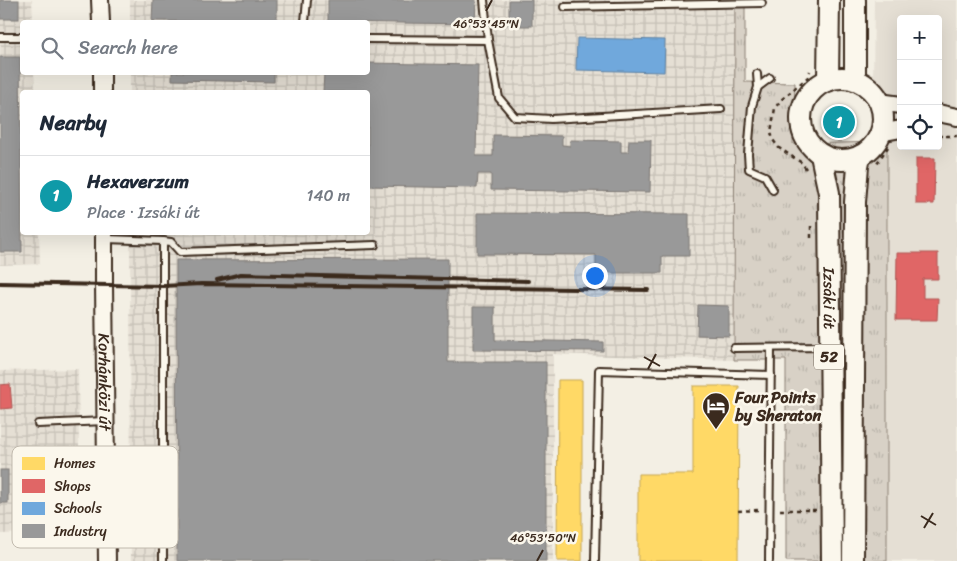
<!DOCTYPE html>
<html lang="en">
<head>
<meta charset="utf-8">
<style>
  body { margin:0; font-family:Sriracha,sans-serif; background:#f2f2f3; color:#1f2937 }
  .controls { position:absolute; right:15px; top:15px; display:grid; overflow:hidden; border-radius:5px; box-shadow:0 5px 20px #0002 }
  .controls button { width:45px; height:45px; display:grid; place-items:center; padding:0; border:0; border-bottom:1px solid #e0e1e3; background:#fff; color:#1f2937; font:25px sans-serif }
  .you { position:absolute; left:594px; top:275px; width:18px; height:18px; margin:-12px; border:4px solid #fff; border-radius:50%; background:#1a73e8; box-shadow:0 0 0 8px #1a73e833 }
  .badge { display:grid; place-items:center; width:32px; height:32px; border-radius:50%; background:#d93025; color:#fff; font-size:16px; font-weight:700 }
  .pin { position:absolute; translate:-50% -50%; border:2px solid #fff; box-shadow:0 1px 5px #0006 }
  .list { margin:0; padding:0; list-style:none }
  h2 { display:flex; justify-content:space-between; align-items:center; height:65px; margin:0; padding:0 20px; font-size:21px }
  h2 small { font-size:16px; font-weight:400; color:#747a83 }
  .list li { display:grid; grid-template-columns:32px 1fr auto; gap:15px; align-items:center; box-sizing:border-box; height:80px; padding:0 20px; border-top:1px solid #e0e1e3 }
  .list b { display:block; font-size:19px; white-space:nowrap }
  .list p { margin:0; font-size:16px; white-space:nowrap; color:#747a83 }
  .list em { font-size:16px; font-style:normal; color:#747a83 }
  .icon { flex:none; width:28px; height:28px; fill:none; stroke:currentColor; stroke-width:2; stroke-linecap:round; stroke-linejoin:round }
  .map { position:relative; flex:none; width:957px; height:561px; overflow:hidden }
  .search { position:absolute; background:#fff; box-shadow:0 5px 20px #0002; left:20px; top:20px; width:350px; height:55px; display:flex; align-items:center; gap:12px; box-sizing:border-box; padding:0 18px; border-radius:5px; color:#747a83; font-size:19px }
  .panel { position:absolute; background:#fff; box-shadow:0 5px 20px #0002; left:20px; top:90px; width:350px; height:145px; border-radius:5px }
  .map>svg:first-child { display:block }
  .built { fill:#e5dfd4; fill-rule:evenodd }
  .industrial { fill:url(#industrial-grid) }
  .park { fill:url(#park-tufts); stroke:#8a7e72 }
  .homes { fill:#ffd966; stroke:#c4a450 }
  .shops { fill:#e06666; stroke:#ae5450 }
  .schools { fill:#6fa8dc; stroke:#5f82a3 }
  .industry { fill:#999; stroke:#7d7874 }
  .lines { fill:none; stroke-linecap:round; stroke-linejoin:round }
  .service-casing { stroke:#3b2a1e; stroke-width:10 }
  .tertiary-casing { stroke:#3b2a1e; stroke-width:20 }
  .primary-casing { stroke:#3b2a1e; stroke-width:24 }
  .path { stroke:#3b2a1e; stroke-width:2.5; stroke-dasharray:4 4; stroke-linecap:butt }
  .service { stroke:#fbf7ec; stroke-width:6 }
  .tertiary { stroke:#fbf7ec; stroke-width:16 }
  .primary { stroke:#fbf7ec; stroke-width:20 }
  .rail { stroke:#3b2a1e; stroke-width:4 }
  .ticks { fill:none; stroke:#3b2a1e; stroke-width:2 }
  .labels { text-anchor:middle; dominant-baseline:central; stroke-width:5; stroke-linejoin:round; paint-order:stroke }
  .shield { fill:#fbf7ec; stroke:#75685c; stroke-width:1 }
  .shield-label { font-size:15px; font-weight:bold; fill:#3b2a1e }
  .street-label { font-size:16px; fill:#3b2a1e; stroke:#fbf7ec }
  .poi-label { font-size:16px; font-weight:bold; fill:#3b2a1e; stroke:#fbf7ec; text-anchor:start }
  .key { fill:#fbf7ec; stroke:#c1baae; stroke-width:1 }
  .key-label { font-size:14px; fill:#3b2a1e }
  .ticks-label { font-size:12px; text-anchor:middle; fill:#3b2a1e; stroke:#fbf7ec; stroke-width:5; stroke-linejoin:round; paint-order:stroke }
</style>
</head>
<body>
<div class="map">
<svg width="957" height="561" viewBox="0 0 957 561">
  <defs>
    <pattern id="industrial-grid" width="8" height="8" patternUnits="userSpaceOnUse" patternTransform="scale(1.25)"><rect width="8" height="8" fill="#e5dfd4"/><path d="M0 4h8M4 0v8" fill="none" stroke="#c5c0b6"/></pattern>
    <pattern id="park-tufts" width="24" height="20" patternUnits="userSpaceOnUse" patternTransform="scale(1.25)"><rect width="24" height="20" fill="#d8d1c6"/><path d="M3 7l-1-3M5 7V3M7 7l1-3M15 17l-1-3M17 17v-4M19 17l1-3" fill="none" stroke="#bab4aa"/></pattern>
  </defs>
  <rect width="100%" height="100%" fill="#f3efe4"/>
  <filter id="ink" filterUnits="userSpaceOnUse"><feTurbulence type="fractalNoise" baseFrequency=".02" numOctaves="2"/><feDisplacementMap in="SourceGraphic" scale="10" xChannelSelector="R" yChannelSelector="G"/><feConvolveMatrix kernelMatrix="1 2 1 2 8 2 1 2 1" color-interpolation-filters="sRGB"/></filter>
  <g filter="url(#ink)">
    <path class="built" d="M874,0H957V561H887L888,100L873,90ZM901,19H938V146H901Z"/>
    <g class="industrial">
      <path d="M0,0H32L33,22H22V72L34,73L35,92H22V232L39,233L40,264L0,265Z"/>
      <path d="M130,0H735L734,360L553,354V561H131L130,233L368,232V92H130V73L368,72V22H130Z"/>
      <path d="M78,369L80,532L0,534V371Z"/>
    </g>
    <path class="park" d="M735,0H745V82L795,83L793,144L887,142V561H786V360H734Z"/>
    <g class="homes">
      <path d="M558,380H582V561H557Z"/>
      <path d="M693,386H739L738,561H638V474H693Z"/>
    </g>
    <g class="shops">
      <path d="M916,158H935L934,204H916Z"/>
      <path d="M897,253H938V279H923V298H938L937,320H896Z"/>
      <path d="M10,384L12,408L0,409V385Z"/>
    </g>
    <path class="schools" d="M577,38L665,40L664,72L576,70Z"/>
    <g class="industry">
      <rect x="0" y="0" width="19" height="19"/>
      <path d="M153,0H277V22L152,21Z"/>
      <path d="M328,0H476L475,24L328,22Z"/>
      <rect x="509" y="0" width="23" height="26"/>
      <path d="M0,57H20L22,252H0Z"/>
      <path d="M368,63L478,65L476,156H493V135L562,136V145L570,146V140L621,141V152H628L629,140H651L650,192L491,190V174H478L477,188L368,186V92H323L324,72H368Z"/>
      <path d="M172,72H274V82L172,80Z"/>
      <path d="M477,213L689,214V256H662V273H596V255L477,254Z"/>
      <path d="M448,259V362H546V561H177L176,260Z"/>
      <path d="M698,305L729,306V336L697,335Z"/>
      <path d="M473,307H495V340L603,342V351L473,350Z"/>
      <rect x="0" y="470" width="8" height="33"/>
    </g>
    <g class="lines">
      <g class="service-casing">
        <g id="service">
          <path d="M484,0L488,40L499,98L515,117L551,119L721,109"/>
          <path d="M565,7L762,3"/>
          <path d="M305,22L307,0"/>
          <path d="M0,37H22"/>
          <path d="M368,39L488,40"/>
          <path d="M757,74L758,87"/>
          <path d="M770,78L758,87L752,106L748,154L749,169L765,176L773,190"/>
          <path d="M106,239L163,241V561"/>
          <path d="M163,241L171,242L180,252L375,245"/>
          <path d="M734,348L828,347"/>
          <path d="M38,424L105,421"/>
          <path d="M595,561L599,370L771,375"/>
          <path d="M769,561L771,348"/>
        </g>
      </g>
      <g class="tertiary-casing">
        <g id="tertiary">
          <path d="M100,0L101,22"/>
          <path d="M102,72V92"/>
          <path d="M879,102L901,105"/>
          <path d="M938,113L957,117"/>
          <path d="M880,133L901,129"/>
          <path id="s1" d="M104,232V284L107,561"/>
        </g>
      </g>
      <g class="primary-casing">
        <g id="primary">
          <circle cx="842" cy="119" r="41"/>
          <path d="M855,80V0"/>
          <path d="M828,81L829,0"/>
          <path id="s2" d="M821,155L829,193L832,561"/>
          <path d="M853,561L855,202L858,166L860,156"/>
        </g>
      </g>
      <g class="path">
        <path d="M938,136H957"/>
        <path d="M877,163L888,147"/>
        <path d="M806,169L802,163L779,148L773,140L771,132L775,108L781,100L808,77L810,71"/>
        <path d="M811,226V240"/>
        <path d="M780,510H817"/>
        <path d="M738,511L759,510"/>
      </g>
      <use href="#service" class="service"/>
      <use href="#tertiary" class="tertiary"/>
      <use href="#primary" class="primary"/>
      <g class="rail">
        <path d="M217,280L241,274L528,281"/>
        <path d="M0,283L163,286L201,284L648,290"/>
      </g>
    </g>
  </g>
  <path class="ticks" d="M486,11L492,0M644,357L660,366M648,369L656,354M921,516L936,525M924,528L933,513M537,561L543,550"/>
  <defs>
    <g id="hotel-pin" transform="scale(1.4375)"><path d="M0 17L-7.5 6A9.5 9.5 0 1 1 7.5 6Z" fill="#3b2a1e" stroke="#fbf7ec"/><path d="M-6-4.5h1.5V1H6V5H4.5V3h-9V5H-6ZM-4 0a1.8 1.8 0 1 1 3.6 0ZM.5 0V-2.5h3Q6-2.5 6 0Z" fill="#fff"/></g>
  </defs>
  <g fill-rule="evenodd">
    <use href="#hotel-pin" x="716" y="406"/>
  </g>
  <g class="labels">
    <rect class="shield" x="814" y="344.5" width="30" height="25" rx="4"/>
    <g class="shield-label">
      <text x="829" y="357">52</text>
    </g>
    <g class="street-label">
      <text stroke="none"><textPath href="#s2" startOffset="144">Izsáki út</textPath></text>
      <text stroke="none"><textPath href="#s1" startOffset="150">Korhánközi út</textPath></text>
    </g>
    <g class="poi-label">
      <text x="735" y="397">Four Points<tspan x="735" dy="18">by Sheraton</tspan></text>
    </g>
  </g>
  <rect x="12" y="446" width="166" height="102" rx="8" class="key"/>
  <rect x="22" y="457" width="23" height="13" fill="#ffd966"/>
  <rect x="22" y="479" width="23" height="14" fill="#e06666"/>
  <rect x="22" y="502" width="23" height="13" fill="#6fa8dc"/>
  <rect x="22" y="524" width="23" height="14" fill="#999"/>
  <g class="key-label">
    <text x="54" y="468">Homes</text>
    <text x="54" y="491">Shops</text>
    <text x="54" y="513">Schools</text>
    <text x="54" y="536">Industry</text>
  </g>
  <g class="ticks-label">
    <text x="486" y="28">46°53'45"N</text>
    <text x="543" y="542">46°53'50"N</text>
  </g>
</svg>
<div class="controls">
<button>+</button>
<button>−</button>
<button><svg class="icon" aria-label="locate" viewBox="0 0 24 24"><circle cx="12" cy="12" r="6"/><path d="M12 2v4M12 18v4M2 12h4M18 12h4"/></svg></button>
</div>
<div class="you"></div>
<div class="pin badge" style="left:839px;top:122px;background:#0f9aa8">1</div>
<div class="search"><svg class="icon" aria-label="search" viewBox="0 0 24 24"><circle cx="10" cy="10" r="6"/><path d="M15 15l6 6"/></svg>Search here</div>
<section class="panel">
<h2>Nearby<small></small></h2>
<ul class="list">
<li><span class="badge" style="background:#0f9aa8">1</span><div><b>Hexaverzum</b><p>Place · Izsáki út</p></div><em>140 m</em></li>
</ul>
</section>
</div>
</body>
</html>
